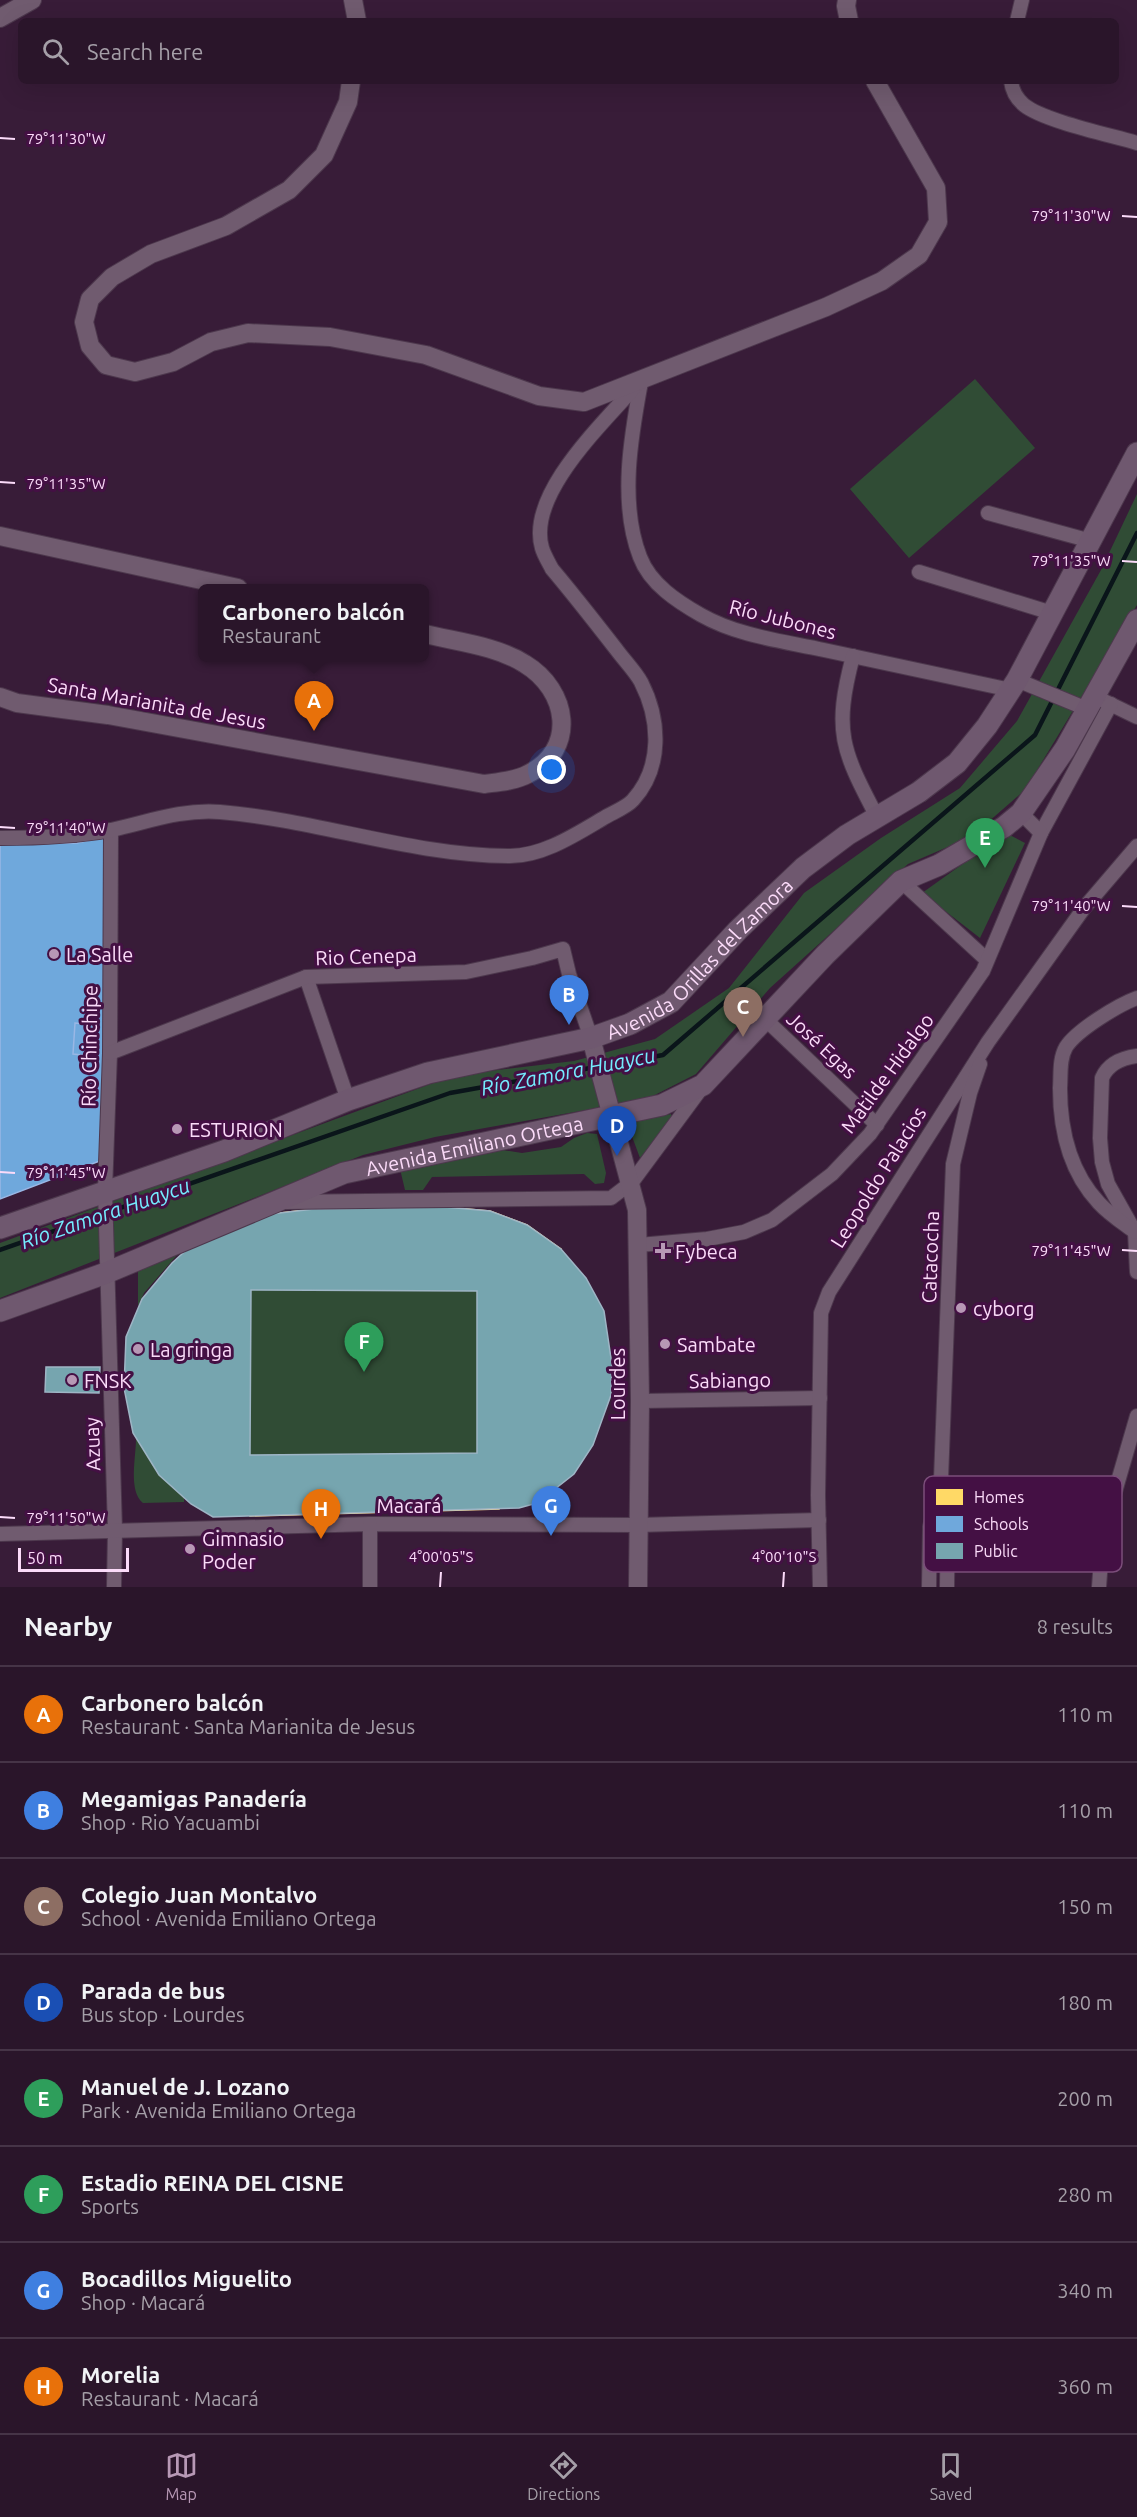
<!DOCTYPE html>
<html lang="en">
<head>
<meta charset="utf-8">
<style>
  body { margin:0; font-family:Ubuntu,sans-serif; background:#321e32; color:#f1f3f6 }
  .scale { position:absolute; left:18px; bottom:15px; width:111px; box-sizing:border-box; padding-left:6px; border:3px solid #fbdbf9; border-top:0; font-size:16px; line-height:21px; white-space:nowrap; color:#fbdbf9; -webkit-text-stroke:4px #441044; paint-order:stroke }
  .you { position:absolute; left:552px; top:770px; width:21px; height:21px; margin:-15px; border:4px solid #fff; border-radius:50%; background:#1a73e8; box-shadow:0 0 0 9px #1a73e833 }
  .badge { display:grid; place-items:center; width:39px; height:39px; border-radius:50%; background:#b798b5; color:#fff; font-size:20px; font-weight:700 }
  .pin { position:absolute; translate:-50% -50px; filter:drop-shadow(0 2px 3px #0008) }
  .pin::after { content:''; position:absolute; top:32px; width:21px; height:18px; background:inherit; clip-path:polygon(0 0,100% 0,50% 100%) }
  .popup { position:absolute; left:198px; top:584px; width:231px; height:78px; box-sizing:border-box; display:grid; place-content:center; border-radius:9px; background:#2a152a; filter:drop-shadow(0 2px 4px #0005); font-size:20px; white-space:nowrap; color:#a59fa8 }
  .popup b { font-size:22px; color:#f1f3f6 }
  .popup::after { content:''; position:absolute; left:50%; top:100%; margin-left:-12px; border:12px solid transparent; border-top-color:#2a152a }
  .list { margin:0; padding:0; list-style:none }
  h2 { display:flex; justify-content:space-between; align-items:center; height:78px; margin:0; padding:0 24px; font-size:26px }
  h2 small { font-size:20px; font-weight:400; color:#a59fa8 }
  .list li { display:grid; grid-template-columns:39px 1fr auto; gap:18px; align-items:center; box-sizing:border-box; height:96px; padding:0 24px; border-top:2px solid #463447 }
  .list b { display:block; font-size:22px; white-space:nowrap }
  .list p { margin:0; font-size:20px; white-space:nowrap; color:#a59fa8 }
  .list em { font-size:20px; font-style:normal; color:#a59fa8 }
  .icon { flex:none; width:33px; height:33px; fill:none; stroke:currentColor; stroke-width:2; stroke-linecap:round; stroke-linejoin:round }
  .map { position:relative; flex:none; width:1137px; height:1587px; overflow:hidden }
  .search { position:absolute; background:#2a152a; box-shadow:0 6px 24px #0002; left:18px; right:18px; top:18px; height:66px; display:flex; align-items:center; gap:15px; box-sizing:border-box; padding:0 21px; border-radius:9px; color:#a59fa8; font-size:22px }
  .sheet { height:846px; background:#2a152a }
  nav { display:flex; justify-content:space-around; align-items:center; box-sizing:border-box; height:84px; border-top:2px solid #463447; background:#2a152a; font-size:16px; color:#a59fa8 }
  nav a { display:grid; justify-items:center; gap:3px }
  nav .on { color:#b798b5 }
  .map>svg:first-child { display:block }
  .green { fill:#304c35 }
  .homes { fill:#ffd966; stroke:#feda92; stroke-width:1.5 }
  .schools { fill:#6fa8dc; stroke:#99b7e5; stroke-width:1.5 }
  .public { fill:#76a5af; stroke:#9eb5c5; stroke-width:1.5; fill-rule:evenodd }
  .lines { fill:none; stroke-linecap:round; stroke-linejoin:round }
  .stream { stroke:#0a151a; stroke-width:4.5 }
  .street-casing { stroke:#4d384d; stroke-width:16 }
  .secondary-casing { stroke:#4d384d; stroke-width:20 }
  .primary-casing { stroke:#4d384d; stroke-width:23 }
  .street { stroke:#705b6f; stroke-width:14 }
  .secondary { stroke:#705b6f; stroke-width:18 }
  .primary { stroke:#6f586f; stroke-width:21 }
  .ticks { fill:none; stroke:#fbdbf9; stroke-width:2 }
  .poi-dot { fill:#b798b5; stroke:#441044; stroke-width:2 }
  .labels { text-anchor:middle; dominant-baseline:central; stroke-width:6; stroke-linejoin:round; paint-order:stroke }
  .street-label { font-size:20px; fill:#fbdbf9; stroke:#441044 }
  .poi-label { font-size:20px; fill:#fbdbf9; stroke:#441044; text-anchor:start }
  .water-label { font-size:21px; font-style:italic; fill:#74ecfe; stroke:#441044 }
  .key { fill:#441044; stroke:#7b4d7a; stroke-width:1.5 }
  .key-label { font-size:16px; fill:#fbdbf9 }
  .ticks-label { font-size:15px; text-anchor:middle; fill:#fbdbf9; stroke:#441044; stroke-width:6; stroke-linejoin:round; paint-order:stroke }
</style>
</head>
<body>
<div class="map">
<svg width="1137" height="1587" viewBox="0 0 1137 1587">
  <rect width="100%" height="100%" fill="#381c38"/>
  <g class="green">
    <path d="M975,379L1035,448L909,558L850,489Z"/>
    <path d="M1137,494V605L1025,790L971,837L908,864L770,988L696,1074L647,1099L435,1137L363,1155L0,1298V1243L455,1075L574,1061L655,1039L729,988L804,893L881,838L960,788L1017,721L1101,570Z"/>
    <path d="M1006,833L1025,843L980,938L922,893Z"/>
    <path d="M671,1114L673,1120L640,1158L630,1131L634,1122Z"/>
    <path d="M587,1133L597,1134L606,1173L604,1183L595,1184L584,1174L432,1177L423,1190H405L400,1169L496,1149L522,1153L561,1147L574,1138Z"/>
    <path d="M178,1254L144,1293L138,1306V1267Z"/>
    <path d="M251,1290L477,1291V1453L250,1455Z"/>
    <path d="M136,1439L140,1440L157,1473L184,1497V1502L143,1503C128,1491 136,1457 136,1439Z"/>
  </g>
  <g class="homes">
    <path d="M445,1207L490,1211L527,1225L561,1249L536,1268L509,1247L482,1237L445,1235L288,1238L227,1251L200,1273L182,1254L195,1242L253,1216L314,1209Z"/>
    <path d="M498,1490L499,1509L250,1516L248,1494Z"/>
  </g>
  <g class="schools">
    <path d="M107,836L105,1159L0,1199V844L77,843Z"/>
    <path d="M75,1023L93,1025L91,1056L73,1054Z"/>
  </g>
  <g class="public">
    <path d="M445,1207L490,1211L527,1225L561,1249L586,1278L604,1311L612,1365L611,1395L593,1445L574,1474L537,1503L519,1508L213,1517L191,1504L159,1475L133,1433L124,1388L126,1337L142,1299L172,1263L195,1242L253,1216L314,1209ZM251,1290L477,1291V1453L250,1455Z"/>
    <path d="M46,1367H100L99,1393L45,1392Z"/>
  </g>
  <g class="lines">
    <g class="stream">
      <path d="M604,1066L663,1055L1035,735L1137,533"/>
      <path d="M0,1250L450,1093L596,1067"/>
    </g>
    <g class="street-casing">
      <g id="street">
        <path d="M1017,21L1022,0"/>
        <path d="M1011,81C1012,90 1017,99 1024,105C1044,121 1110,135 1137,143"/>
        <path d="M641,382C631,436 619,503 640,557C650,584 678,602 701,615C738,636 783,641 824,650C886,663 948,677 1011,690"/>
        <path d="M988,513L1091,541"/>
        <path d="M919,572L1052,613"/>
        <path d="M853,656C833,732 842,750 877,817"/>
        <path d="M1017,680L1087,709"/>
        <path d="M1104,701L1137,717"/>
        <path d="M111,830L110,1053L105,1191L115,1530L114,1587"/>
        <path d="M1041,833L1111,704"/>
        <path d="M0,838C37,838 74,837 111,830C148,822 181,809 220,812C317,820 410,855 508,856C541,857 575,835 602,819C611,813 626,808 633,800C663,767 660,719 641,682C635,671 624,660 616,649C595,622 574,595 552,569C549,563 544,555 542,548C526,493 607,420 640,381"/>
        <path d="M901,881L987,960"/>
        <path d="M306,977L348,1100"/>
        <path d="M765,1019L877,1125"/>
        <path d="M110,1053L306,977L466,972L532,958L563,949L569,974L591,1038"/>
        <path d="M1137,1056C1122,1058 1108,1064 1102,1078L1100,1138L1102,1162L1108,1184L1135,1232L1137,1272"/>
        <path d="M285,1202L611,1198L632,1182L700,1090"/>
        <path d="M1135,1232C1123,1223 1109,1214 1099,1203C1069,1171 1060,1130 1060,1088C1061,1075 1059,1059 1066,1047C1077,1030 1118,1005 1137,998"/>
        <path d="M639,1245L707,1239L744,1232L772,1220L832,1174L870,1134L983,971L1041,833L1021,813"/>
        <path d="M640,1401L820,1398"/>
        <path d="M942,1482L948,1509L947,1587"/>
        <path d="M0,1534L370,1524L638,1525L819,1520"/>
        <path d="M370,1587V1524"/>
        <path d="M820,1587L818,1495L821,1313L829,1292L988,1042L1084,908L1137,846"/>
        <path d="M929,1587L930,1527L941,1479L953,1164L970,1093L980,1064"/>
        <path d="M1099,1587L1103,1533L1137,1416"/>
      </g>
    </g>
    <g class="secondary-casing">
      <g id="secondary">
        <path d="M353,0L357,21"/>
        <path d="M847,0L846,6L849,21"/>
        <path d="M0,18L32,0"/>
        <path d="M351,81L348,102L324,155L289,190L226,226L151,254L112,277L90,299L84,322L90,346L106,365L135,372L173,362L211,342L248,333L330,337L426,355L539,396L584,402L826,307L882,281L919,255L938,222L936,188L875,81"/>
        <path d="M0,536L238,588"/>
        <path d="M0,697L17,703L108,715L484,784C499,782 515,781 528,774C578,749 568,690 525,664C497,646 458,642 425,634"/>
        <path d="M591,1038L637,1210L640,1401L638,1587"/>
      </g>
    </g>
    <g class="primary-casing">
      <g id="primary">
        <path id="s1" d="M0,1228L224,1151L348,1100L428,1073L591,1038L630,1024L671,1002L738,930L803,868L847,835L919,792L957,763L987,726L1017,680L1137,453"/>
        <path id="s2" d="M0,1311L106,1273L344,1173L662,1105L703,1085L825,955L901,881L939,865L1004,827L1021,813L1065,749L1137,620"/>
      </g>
    </g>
    <use href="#street" class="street"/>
    <use href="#secondary" class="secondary"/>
    <use href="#primary" class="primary"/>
  </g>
  <path class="ticks" d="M0,138L15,139M1122,216L1137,217M0,482L15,483M1122,561L1137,562M0,827L15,828M1122,906L1137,907M0,1172L15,1173M1122,1250L1137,1251M0,1517L15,1518M440,1587L441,1572M783,1587L784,1572"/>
  <g class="poi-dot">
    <circle cx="54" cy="954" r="6"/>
    <circle cx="177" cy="1129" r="6"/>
    <path d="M660 1242h6v6h6v6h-6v6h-6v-6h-6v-6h6z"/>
    <circle cx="961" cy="1308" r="6"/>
    <circle cx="665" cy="1344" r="6"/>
    <circle cx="138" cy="1349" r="6"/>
    <circle cx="72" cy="1380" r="6"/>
    <circle cx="190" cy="1549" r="6"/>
  </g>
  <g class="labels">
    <g class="street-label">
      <text transform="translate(783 619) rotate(14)">Río Jubones</text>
      <text transform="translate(157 703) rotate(10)">Santa Marianita de Jesus</text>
      <text stroke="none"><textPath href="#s1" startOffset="759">Avenida Orillas del Zamora</textPath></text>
      <text transform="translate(366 956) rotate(-2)">Rio Cenepa</text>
      <text transform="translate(822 1045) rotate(43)">José Egas</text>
      <text transform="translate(89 1046) rotate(-89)">Río Chinchipe</text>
      <text transform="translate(887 1073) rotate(-54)">Matilde Hidalgo</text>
      <text stroke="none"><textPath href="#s2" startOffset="504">Avenida Emiliano Ortega</textPath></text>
      <text transform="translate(878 1177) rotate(-58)">Leopoldo Palacios</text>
      <text transform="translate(930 1257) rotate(-88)">Catacocha</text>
      <text transform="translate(730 1380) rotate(-1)">Sabiango</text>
      <text transform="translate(617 1384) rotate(-90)">Lourdes</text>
      <text transform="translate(92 1444) rotate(-92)">Azuay</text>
      <text x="409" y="1505">Macará</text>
    </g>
    <g class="poi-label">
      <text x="66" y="954">La Salle</text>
      <text x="189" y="1129">ESTURION</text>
      <text x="675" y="1251">Fybeca</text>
      <text x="973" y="1308">cyborg</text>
      <text x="677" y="1344">Sambate</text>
      <text x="150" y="1349">La gringa</text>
      <text x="84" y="1380">FNSK</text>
      <text x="202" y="1538">Gimnasio<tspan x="202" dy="23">Poder</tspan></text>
    </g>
    <g class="water-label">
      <text transform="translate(568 1071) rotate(-11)">Río Zamora Huaycu</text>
      <text transform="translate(105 1213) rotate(-19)">Río Zamora Huaycu</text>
    </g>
  </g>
  <rect x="924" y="1476" width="198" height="96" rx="9" class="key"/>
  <rect x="936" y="1489" width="27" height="16" fill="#ffd966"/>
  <rect x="936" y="1516" width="27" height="16" fill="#6fa8dc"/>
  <rect x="936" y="1543" width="27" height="16" fill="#76a5af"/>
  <g class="key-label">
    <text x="974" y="1503">Homes</text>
    <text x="974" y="1530">Schools</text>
    <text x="974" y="1557">Public</text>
  </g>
  <g class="ticks-label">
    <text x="66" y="144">79°11'30"W</text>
    <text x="1071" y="221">79°11'30"W</text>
    <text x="66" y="489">79°11'35"W</text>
    <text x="1071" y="566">79°11'35"W</text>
    <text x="66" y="833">79°11'40"W</text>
    <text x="1071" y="911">79°11'40"W</text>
    <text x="66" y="1178">79°11'45"W</text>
    <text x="1071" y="1256">79°11'45"W</text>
    <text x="66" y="1523">79°11'50"W</text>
    <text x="441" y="1562">4°00'05"S</text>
    <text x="784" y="1562">4°00'10"S</text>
  </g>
</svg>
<div class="scale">50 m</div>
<div class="you"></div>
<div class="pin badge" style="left:314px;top:731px;background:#e8710a">A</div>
<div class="popup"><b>Carbonero balcón</b>Restaurant</div>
<div class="pin badge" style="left:569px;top:1025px;background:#3f7fe0">B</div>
<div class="pin badge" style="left:743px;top:1037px;background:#8d6e63">C</div>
<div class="pin badge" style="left:617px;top:1156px;background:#1a4fb4">D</div>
<div class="pin badge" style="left:985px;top:868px;background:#2e9e5b">E</div>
<div class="pin badge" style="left:364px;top:1372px;background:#2e9e5b">F</div>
<div class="pin badge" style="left:551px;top:1536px;background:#3f7fe0">G</div>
<div class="pin badge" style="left:321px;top:1539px;background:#e8710a">H</div>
<div class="search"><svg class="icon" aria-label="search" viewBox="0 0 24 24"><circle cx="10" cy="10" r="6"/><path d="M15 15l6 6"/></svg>Search here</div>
</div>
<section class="sheet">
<h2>Nearby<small>8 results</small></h2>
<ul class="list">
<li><span class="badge" style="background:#e8710a">A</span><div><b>Carbonero balcón</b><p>Restaurant · Santa Marianita de Jesus</p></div><em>110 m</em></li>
<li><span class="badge" style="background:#3f7fe0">B</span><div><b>Megamigas Panadería</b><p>Shop · Rio Yacuambi</p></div><em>110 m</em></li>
<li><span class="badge" style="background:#8d6e63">C</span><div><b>Colegio Juan Montalvo</b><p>School · Avenida Emiliano Ortega</p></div><em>150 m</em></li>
<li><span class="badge" style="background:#1a4fb4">D</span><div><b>Parada de bus</b><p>Bus stop · Lourdes</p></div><em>180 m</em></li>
<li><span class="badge" style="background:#2e9e5b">E</span><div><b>Manuel de J. Lozano</b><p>Park · Avenida Emiliano Ortega</p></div><em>200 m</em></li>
<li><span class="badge" style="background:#2e9e5b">F</span><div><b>Estadio REINA DEL CISNE</b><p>Sports</p></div><em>280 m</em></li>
<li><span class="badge" style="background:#3f7fe0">G</span><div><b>Bocadillos Miguelito</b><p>Shop · Macará</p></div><em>340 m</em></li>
<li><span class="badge" style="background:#e8710a">H</span><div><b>Morelia</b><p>Restaurant · Macará</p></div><em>360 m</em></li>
</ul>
</section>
<nav>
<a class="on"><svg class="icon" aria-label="map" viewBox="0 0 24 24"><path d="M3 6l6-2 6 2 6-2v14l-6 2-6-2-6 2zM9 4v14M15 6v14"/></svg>Map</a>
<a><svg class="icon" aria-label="directions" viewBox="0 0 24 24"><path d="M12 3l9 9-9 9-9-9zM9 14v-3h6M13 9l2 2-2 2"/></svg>Directions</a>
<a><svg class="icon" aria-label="saved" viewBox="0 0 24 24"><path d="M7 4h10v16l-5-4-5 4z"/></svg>Saved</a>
</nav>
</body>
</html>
